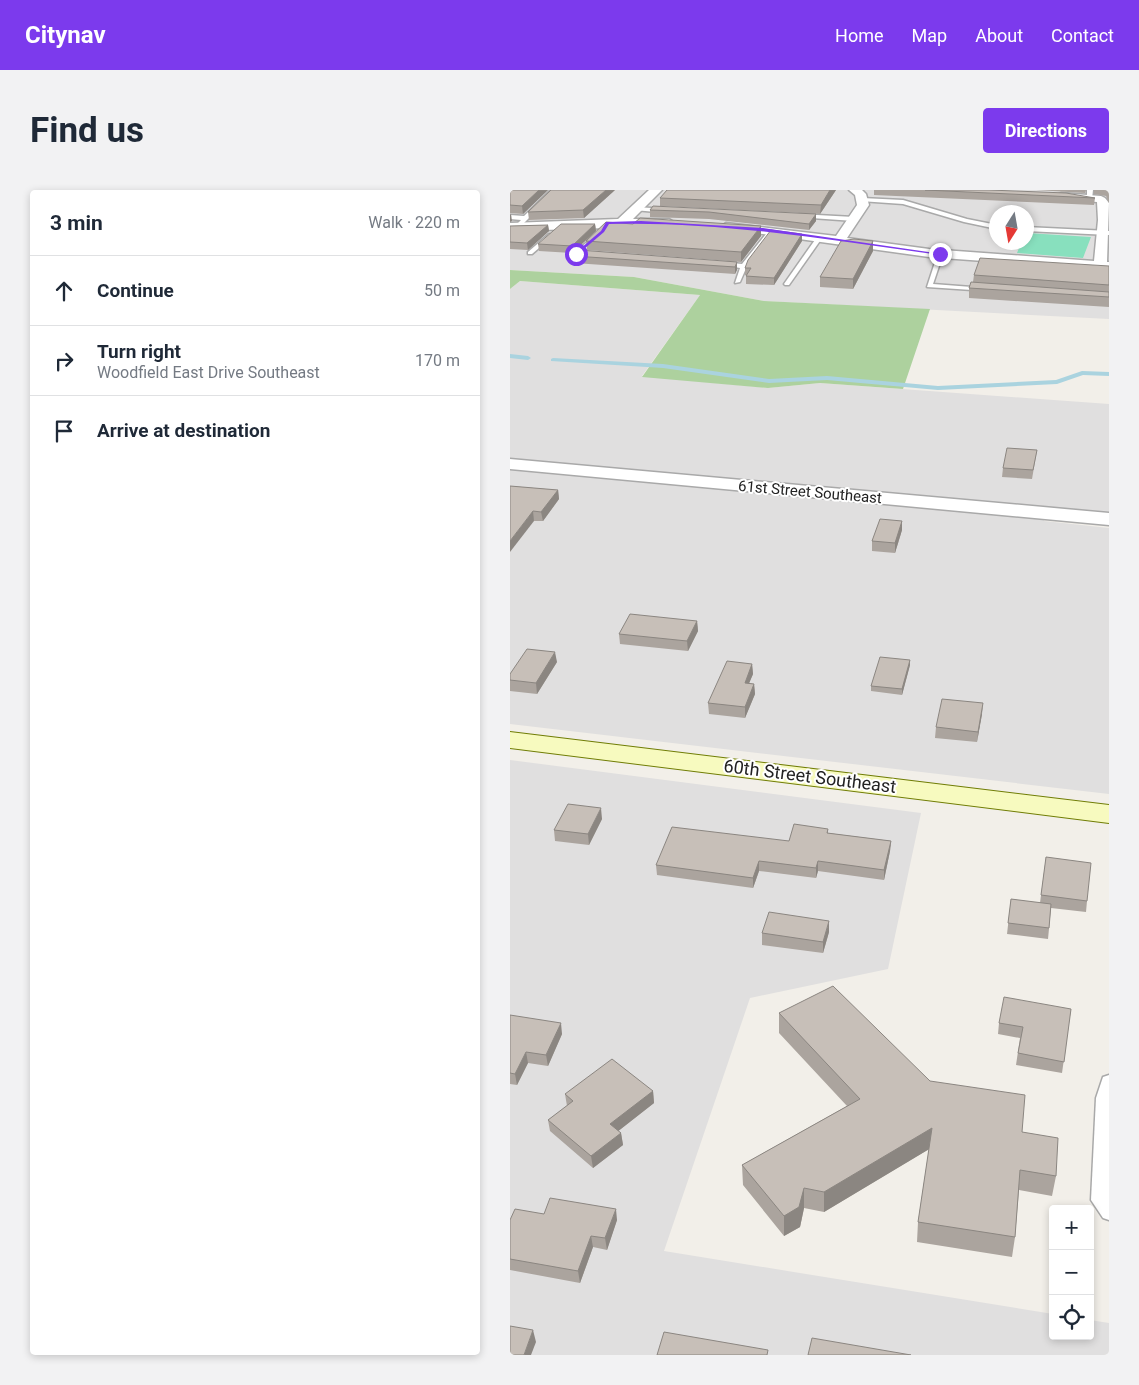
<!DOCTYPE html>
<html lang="en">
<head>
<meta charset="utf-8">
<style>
  body { margin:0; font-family:Roboto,sans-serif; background:#f2f2f3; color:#1f2937 }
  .controls { position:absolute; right:15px; bottom:15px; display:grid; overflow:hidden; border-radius:5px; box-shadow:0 2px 8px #0003 }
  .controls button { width:45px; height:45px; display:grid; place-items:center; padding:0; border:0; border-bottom:1px solid #e0e1e3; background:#fff; color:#1f2937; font:25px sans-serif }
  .compass { position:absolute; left:479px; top:15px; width:45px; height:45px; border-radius:50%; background:#fff; box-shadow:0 2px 8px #0003; rotate:191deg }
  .stop { position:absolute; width:15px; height:15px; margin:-11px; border:4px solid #7c3aed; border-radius:50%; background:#fff }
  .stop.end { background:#7c3aed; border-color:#fff; box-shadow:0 1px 5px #0008 }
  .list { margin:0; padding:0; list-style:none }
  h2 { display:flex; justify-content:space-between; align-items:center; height:65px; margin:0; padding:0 20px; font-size:21px }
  h2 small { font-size:16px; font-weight:400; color:#747a83 }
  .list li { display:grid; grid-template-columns:32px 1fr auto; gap:15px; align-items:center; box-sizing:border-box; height:70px; padding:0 20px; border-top:1px solid #e0e1e3 }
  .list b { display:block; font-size:19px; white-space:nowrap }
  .list p { margin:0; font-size:16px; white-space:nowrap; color:#747a83 }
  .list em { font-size:16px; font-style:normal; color:#747a83 }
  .icon { flex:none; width:28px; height:28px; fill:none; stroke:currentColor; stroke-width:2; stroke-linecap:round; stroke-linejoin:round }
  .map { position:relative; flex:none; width:599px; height:1165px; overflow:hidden; border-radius:5px }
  header { display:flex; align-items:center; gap:30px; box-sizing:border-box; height:70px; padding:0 25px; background:#7c3aed; color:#fff }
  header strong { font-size:24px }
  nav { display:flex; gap:28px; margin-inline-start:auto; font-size:18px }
  .intro { display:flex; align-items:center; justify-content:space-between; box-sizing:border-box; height:120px; padding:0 30px }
  h1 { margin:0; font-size:35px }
  .button { padding:12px 22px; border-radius:5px; background:#7c3aed; color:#fff; font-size:18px; font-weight:700 }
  main { display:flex; gap:30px; padding:0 30px }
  aside { flex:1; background:#fff; border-radius:5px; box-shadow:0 2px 8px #0003 }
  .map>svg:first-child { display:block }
  .residential { fill:#e0dfdf; fill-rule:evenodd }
  .forest { fill:#add19e }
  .pitch { fill:#88e0be }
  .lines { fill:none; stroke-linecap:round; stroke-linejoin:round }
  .stream { fill:#aad3df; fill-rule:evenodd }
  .lane-casing { stroke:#a9a9a9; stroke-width:3 }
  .street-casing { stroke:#a9a9a9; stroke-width:3 }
  .secondary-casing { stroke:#707d05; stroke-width:2 }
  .lane { fill:#fff; fill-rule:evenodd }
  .street { fill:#fff; fill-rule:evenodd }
  .secondary { fill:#f7fabf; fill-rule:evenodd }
  .wall { fill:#aba49e }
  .shaded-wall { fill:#8b8681 }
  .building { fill:#c7bfb8; stroke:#8b8681 }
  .route { fill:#7c3aed }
  .labels { text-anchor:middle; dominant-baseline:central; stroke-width:4; stroke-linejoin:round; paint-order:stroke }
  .far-street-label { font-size:15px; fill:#222; stroke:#fff }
  .street-label { font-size:18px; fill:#222; stroke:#fff }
</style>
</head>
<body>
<header>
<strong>Citynav</strong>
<nav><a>Home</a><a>Map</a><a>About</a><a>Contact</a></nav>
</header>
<div class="intro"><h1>Find us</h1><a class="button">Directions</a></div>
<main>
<aside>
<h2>3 min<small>Walk · 220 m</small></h2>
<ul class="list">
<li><svg class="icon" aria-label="ahead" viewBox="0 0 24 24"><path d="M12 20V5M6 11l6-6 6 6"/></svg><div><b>Continue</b></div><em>50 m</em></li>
<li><svg class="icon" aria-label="right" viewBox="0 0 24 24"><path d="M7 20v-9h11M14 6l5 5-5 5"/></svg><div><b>Turn right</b><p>Woodfield East Drive Southeast</p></div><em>170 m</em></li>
<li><svg class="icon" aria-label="arrive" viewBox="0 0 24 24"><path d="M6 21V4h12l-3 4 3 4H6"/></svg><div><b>Arrive at destination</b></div></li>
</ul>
</aside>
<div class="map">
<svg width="599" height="1165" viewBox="0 0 599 1165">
  <rect width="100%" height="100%" fill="#f2efe9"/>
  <g class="residential">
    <path d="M0,0H599V129L254,111L124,87L0,80ZM487,22H516V52H487Z"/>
    <path d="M10,91L190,105L132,186L258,198L310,193L599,214V322L537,317L534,331L599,338V604L0,534V99Z"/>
    <path d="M0,570L411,623L378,779L240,808L154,1061L543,1124V1146H580V1130L599,1133V1165H0Z"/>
  </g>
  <path class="forest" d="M0,80L124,87L254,111L420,119L393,199L310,193L258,198L132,187L190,105L10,91L0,99Z"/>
  <path class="pitch" d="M517,43L581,47L573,68L507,63L511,53L516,52Z"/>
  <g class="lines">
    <g class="stream">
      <path d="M0,164L18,166L21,168L18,170L0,168Z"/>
      <path d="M43,168L153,174L259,189L317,186L428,196L546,190L572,181L599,182V186L573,185L547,194L428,200L317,190L259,193L153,178L41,171V169Z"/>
    </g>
    <g class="lane-casing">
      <g id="lane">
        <path d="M41,0H47L9,38H5V36L11,30L0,29V25L14,26Z"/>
        <path d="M577,0H583L582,9L577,8Z"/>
        <path d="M352,8L393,10L457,29L487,35V39L454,32L393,14L350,11Z"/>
        <path d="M126,17L157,19L160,21L157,23L124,20Z"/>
        <path d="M289,24L344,27L347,29L344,31L287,27Z"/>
        <path d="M516,37L599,41V45L516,41Z"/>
        <path d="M260,39L263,41L237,76L230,92L225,93L230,78L208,74L211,72L232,74Z"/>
        <path d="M39,44L44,45L22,64H18V62Z"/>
        <path d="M87,44L92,45L72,63L78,64V66L64,65V63Z"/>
        <path d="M307,47L312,48L279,95H275L274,94Z"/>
        <path d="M428,63L433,64L423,94L475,98L477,99V101L417,97Z"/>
        <path d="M599,885V1030L593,1028L581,1010L586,908L593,887Z"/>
      </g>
    </g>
    <g class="street-casing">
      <g id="street">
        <path d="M139,0H152L123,29H159L165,33L163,36L0,41V33L108,29Z"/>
        <path d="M339,0H352L356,4L359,15L337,48L419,59L584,71L588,30L587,12L551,9L545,6L551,3L591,6L595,8L599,13L597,72H599V80L419,67L253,44L216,41L210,37L216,33L326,46L347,15L345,5Z"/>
        <path d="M0,269L599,323V335L0,279Z"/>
      </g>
    </g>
    <g class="secondary-casing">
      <path id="secondary" d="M0,542L599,615V633L0,558Z"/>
    </g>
    <use href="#lane" class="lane"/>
    <use href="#street" class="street"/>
    <use href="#secondary" class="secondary"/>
  </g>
  <g class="wall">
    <path d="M0,0H38L13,24L0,23Z"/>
    <path d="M105,0L74,28L19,30L18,22Z"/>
    <path d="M326,0L310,24L150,16V8Z"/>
    <path d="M364,0H479L585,8L584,15L364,5Z"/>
    <path d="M526,0H576L575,3Z"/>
    <path d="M584,0H599V13L596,6L584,4Z"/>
    <path d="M143,16L306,31L299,40L199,29L140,27V20Z"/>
    <path d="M85,34L86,41L62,63L29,61L28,54Z"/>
    <path d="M38,35L39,41L18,60L0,59V36Z"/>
    <path d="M292,44V51L264,95L236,94V86L237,85H235V78Z"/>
    <path d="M251,46L231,72L77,60L76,51Z"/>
    <path d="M363,51V61L343,99L310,97V87Z"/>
    <path d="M64,66L227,72V80L225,84L64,73Z"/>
    <path d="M599,76V117L459,108V98L463,92L464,85Z"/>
    <path d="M527,260L522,289L492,287L493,278Z"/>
    <path d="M0,296L48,300L49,309L33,331H24Z"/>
    <path d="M392,331V340L385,363L362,361V351Z"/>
    <path d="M187,431L188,441L178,461L110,454L109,444Z"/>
    <path d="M47,472L27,504L0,501V484Z"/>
    <path d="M242,474L243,484L239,493L244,494L245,504L235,528L199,524L198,513Z"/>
    <path d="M400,475L392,505L361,501V496Z"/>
    <path d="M472,524L467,552L425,548L426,537Z"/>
    <path d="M92,629L79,655L45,651L44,640Z"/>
    <path d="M318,639V643L381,651L380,661L374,690L308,681L306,688L249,681L243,698L147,685L146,675L279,651Z"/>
    <path d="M536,667L577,711L576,722L541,718L538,749L497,744L501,709L530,713Z"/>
    <path d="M319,742L313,763L252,755V743Z"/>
    <path d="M561,819L552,883L506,875L510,848L488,844L489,833Z"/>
    <path d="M269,823L420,891L512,942L546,986L542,1006L509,1000L505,1047L502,1067L407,1052L408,1032L419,959L314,1022L294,1018L290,1037L274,1046L233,995L232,975L337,916L269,843Z"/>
    <path d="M0,825L52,844L38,876L18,873L7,895L0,894Z"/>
    <path d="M143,901L144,913L108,941L111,943L113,955L83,978L40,941L38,930L57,916L55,904Z"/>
    <path d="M34,1024L107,1030L97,1060L83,1057L70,1093L0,1080V1030Z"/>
  </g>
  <g class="shaded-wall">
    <path d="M29,0H38L13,24L12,16Z"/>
    <path d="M96,0H105L74,28L73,20Z"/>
    <path d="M320,0H326L310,24L311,15Z"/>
    <path d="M1,24L2,31L0,32V25Z"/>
    <path d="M306,24V31L299,40V34Z"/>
    <path d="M85,34L86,41L62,63V56Z"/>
    <path d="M38,35L39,41L18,60L17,53Z"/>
    <path d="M251,36V46L231,72V62Z"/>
    <path d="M292,44V51L264,95V88Z"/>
    <path d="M363,51V61L343,99V89Z"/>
    <path d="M227,72V80L225,84V77Z"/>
    <path d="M48,300L49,309L33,331L31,322Z"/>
    <path d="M23,321L24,331L0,362V351Z"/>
    <path d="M392,331V340L385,363V353Z"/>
    <path d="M187,431L188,441L178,461L177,451Z"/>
    <path d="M45,462L47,472L27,504L26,493Z"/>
    <path d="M400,470V475L392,505V499Z"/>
    <path d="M242,474L243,484L235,503V493Z"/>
    <path d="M244,494L245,504L235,528V517Z"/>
    <path d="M473,513L472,524L467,552L468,542Z"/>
    <path d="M91,618L92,629L79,655L78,644Z"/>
    <path d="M381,651L380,661L374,690V680Z"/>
    <path d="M249,671V681L243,698V688Z"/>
    <path d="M308,671V681L306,688V678Z"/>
    <path d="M319,731V742L313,763V752Z"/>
    <path d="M51,833L52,844L38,876L36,865Z"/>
    <path d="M16,862L18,873L7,895L5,884Z"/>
    <path d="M143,901L144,913L102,946L100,934Z"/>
    <path d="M422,938L421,958L314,1022V1002Z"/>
    <path d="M111,943L113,955L83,978L81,966Z"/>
    <path d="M294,998V1018L290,1037L274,1046V1026Z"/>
    <path d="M106,1019L107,1030L97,1060L95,1048Z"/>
    <path d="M81,1046L83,1057L70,1093L68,1081Z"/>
    <path d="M23,1140L26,1152L21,1165H14Z"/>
  </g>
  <g class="building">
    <path d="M0,0H29L12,16L0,15Z"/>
    <path d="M41,0H96L73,20L18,22Z"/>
    <path d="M157,0H320L311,15L150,8Z"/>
    <path d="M415,0H479L556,3L585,8Z"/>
    <path d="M143,16L306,24L299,34L199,22L140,20Z"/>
    <path d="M130,28L251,36L231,62L76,51L96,32L123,34Z"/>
    <path d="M51,34H85L62,56L28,54Z"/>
    <path d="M38,35L17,53L0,52V36Z"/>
    <path d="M261,40L292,44L264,88L236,86L241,78H235L238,70Z"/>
    <path d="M344,49L363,51L343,89L310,87L331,51Z"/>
    <path d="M69,60L227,72L225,77L64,66Z"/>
    <path d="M470,68L599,76V95L464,85Z"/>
    <path d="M461,92L599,102V107L459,98Z"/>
    <path d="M497,258L527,260L523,280L493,278Z"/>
    <path d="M0,296L48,300L31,322L23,321L0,351Z"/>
    <path d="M370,329L392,331L385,353L362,351Z"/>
    <path d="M120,424L187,431L177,451L109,444Z"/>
    <path d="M17,459L45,462L26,493L0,490V484Z"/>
    <path d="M370,467L400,470L392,499L361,496Z"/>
    <path d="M217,471L242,474L235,493L244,494L235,517L198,513Z"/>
    <path d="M432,509L473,513L468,542L426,537Z"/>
    <path d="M58,614L91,618L78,644L44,640Z"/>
    <path d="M284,634L318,639L317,643L381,651L374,680L308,671L306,678L249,671L243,688L146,675L162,637L279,651Z"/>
    <path d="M536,667L581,673L577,711L531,705Z"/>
    <path d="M501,709L541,714L539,738L498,733Z"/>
    <path d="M259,722L319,731L313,752L252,743Z"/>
    <path d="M323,796L420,891L515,905L512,942L548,948L546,986L510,980L505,1047L408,1032L422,938L314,1002L294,998L289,1017L274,1026L232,975L350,909L269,823Z"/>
    <path d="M494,807L561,819L554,872L508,863L513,837L489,833Z"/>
    <path d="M0,825L51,833L36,865L16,862L5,884L0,883Z"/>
    <path d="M102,869L143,901L100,934L111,943L81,966L38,930L63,911L55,904Z"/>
    <path d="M40,1008L106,1019L95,1048L81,1046L68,1081L0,1069V1030L5,1019L34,1024Z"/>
    <path d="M0,1136L23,1140L14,1165H0Z"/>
    <path d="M154,1142L258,1160L257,1165H147Z"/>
    <path d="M302,1148L401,1165H298Z"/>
  </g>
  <path class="route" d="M131,31L253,38L432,64L430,65C320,50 210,31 99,34L94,42L67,65L64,64L91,41L96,32Z"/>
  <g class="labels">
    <g class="far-street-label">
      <text transform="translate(300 302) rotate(5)">61st Street Southeast</text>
    </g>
    <g class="street-label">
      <text transform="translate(300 586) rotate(7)">60th Street Southeast</text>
    </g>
  </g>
</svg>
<div class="controls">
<button>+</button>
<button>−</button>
<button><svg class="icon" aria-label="locate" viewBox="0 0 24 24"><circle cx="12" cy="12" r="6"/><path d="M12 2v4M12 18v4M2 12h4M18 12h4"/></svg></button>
</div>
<svg class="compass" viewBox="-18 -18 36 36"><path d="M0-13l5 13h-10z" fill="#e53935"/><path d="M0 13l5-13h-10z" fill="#747a83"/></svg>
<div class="stop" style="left:66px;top:64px"></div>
<div class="stop end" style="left:430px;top:64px"></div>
</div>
</main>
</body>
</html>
